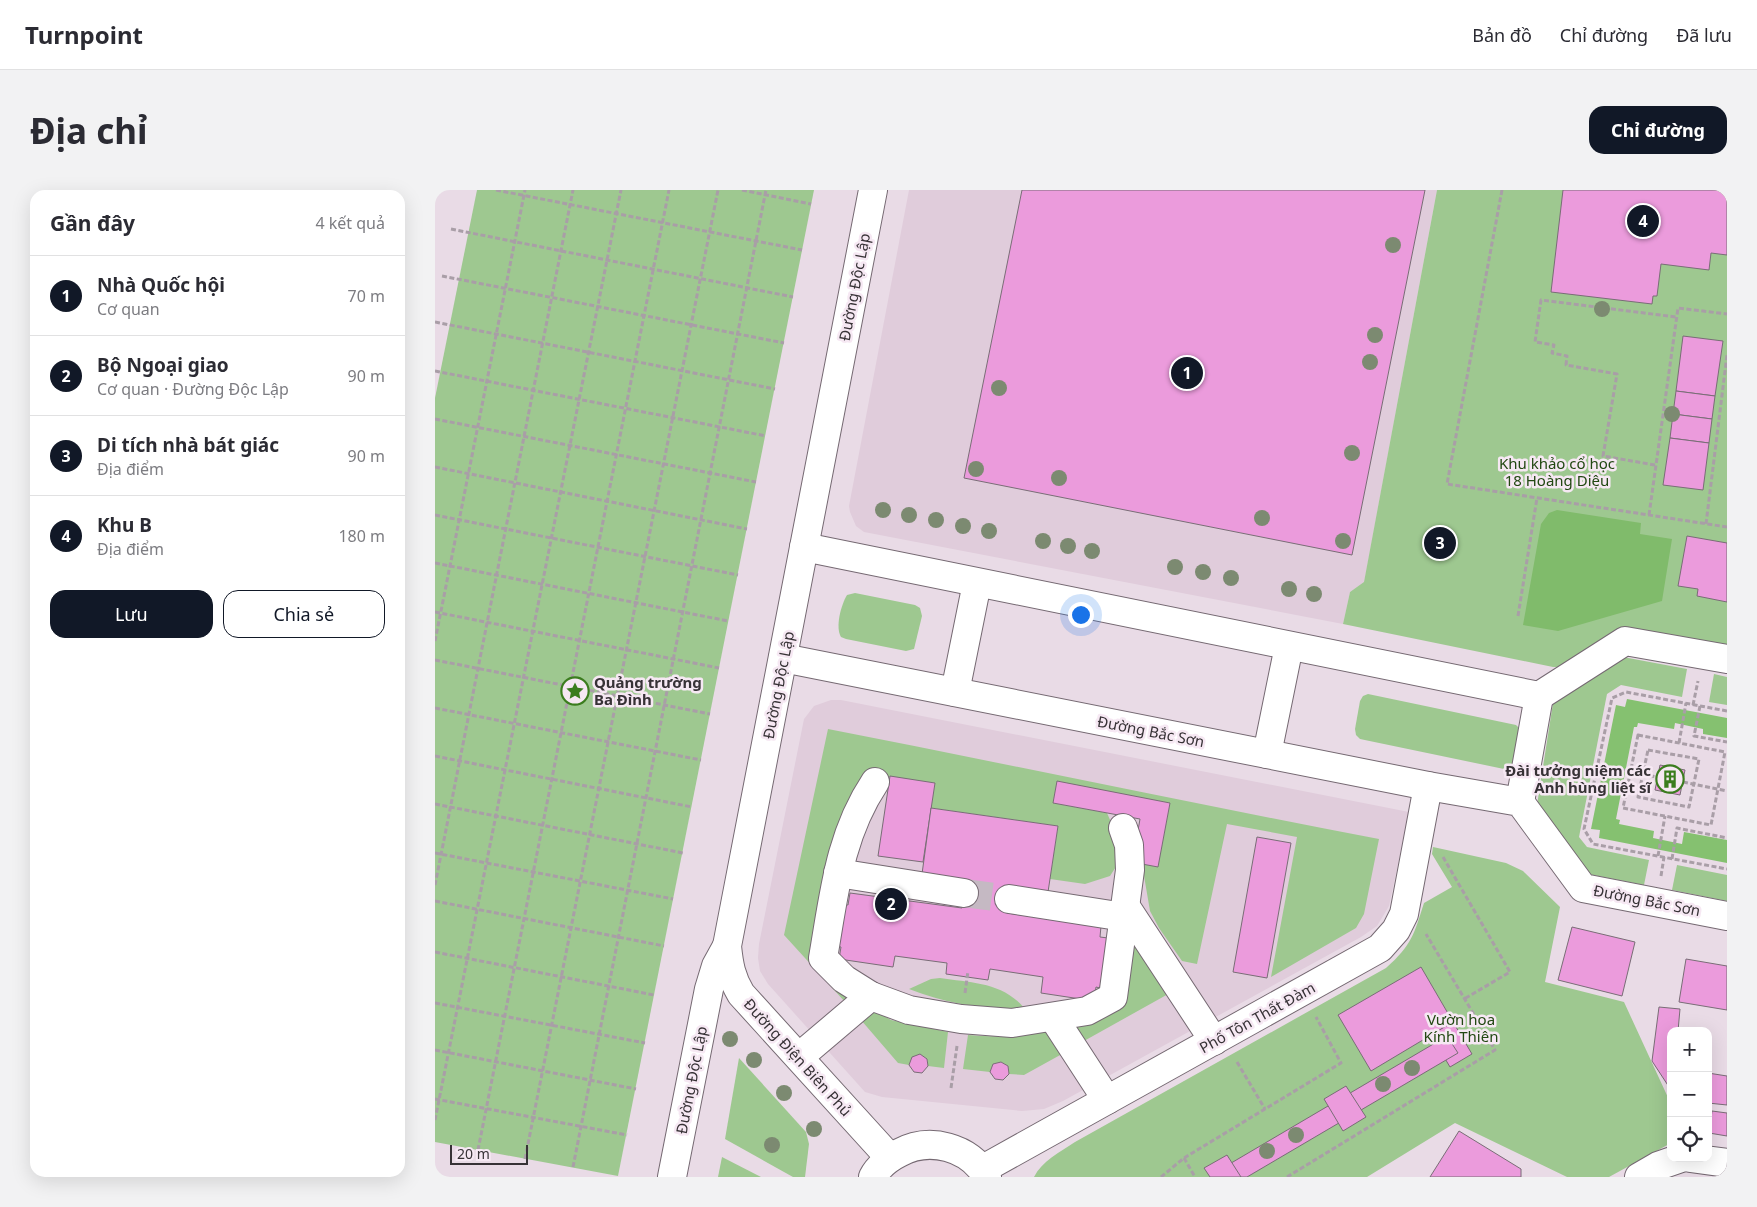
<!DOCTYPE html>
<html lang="vi">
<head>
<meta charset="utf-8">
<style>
  body { margin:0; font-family:"Noto Sans",sans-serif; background:#f2f2f3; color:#2b2b33 }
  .controls { position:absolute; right:15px; bottom:15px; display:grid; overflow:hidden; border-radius:10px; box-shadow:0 5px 20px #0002 }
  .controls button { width:45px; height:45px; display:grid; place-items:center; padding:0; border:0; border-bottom:1px solid #e1e1e2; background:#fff; color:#2b2b33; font:25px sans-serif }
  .scale { position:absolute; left:15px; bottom:12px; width:78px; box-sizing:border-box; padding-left:5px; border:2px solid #373236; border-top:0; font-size:14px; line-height:18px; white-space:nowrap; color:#373236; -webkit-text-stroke:4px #f6e8f3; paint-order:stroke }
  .you { position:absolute; left:645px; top:424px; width:18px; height:18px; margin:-12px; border:4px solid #fff; border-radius:50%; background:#1a73e8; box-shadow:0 0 0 8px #1a73e833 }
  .badge { display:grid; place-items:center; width:32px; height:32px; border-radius:50%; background:#111827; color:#fff; font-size:16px; font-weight:700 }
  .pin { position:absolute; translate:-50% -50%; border:2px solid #fff; box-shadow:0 1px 5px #0006 }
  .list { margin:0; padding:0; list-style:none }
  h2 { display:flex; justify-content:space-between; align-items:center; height:65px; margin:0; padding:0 20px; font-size:21px }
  h2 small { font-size:16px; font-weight:400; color:#7c7c81 }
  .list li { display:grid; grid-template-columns:32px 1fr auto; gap:15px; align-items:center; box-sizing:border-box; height:80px; padding:0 20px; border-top:1px solid #e1e1e2 }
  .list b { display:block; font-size:19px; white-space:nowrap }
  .list p { margin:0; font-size:16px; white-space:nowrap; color:#7c7c81 }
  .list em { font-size:16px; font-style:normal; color:#7c7c81 }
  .actions { display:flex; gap:10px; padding:15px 20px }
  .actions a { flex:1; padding:11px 0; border:1px solid #111827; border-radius:15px; text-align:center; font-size:18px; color:#111827 }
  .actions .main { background:#111827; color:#fff }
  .icon { flex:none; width:28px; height:28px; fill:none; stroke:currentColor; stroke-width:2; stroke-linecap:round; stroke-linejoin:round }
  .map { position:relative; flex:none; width:1292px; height:987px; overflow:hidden; border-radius:15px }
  header { display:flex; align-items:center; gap:30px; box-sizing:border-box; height:70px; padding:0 25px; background:#fff; border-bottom:1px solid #e1e1e2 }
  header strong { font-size:24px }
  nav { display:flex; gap:28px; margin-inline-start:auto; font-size:18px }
  .intro { display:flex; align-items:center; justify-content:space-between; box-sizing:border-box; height:120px; padding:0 30px }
  h1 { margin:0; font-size:35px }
  .button { padding:12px 22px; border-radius:15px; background:#111827; color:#fff; font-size:18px; font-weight:700 }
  main { display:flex; gap:30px; padding:0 30px }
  aside { flex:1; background:#fff; border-radius:15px; box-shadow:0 5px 20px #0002 }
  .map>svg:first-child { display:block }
  .built { fill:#e0ccdb }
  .green { fill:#9ec890 }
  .forest { fill:#80bb6b }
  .water { fill:#85c170 }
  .building { fill:#eb9bdc; stroke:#796d76 }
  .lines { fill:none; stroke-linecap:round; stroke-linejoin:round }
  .minor-tunnel { stroke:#c5b9c3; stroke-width:28; stroke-dasharray:28 14; stroke-linecap:butt }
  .minor-casing { stroke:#756972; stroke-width:30 }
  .major-casing { stroke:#756972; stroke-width:30 }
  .path { stroke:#a99ea7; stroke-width:3; stroke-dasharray:5 2.5; stroke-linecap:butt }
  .minor { stroke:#fff; stroke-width:28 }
  .major { stroke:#fff; stroke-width:28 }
  .tree { fill:#7c8a71 }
  .labels { text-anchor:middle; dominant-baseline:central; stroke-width:5; stroke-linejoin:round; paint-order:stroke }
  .street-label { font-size:15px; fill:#373236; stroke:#f6e8f3 }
  .park-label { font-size:15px; fill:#224812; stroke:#f6e8f3 }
  .poi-label { font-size:15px; font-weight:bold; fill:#373236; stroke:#f6e8f3; text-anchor:start }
</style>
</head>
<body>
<header>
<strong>Turnpoint</strong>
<nav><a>Bản đồ</a><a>Chỉ đường</a><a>Đã lưu</a></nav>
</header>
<div class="intro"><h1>Địa chỉ</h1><a class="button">Chỉ đường</a></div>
<main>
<aside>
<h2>Gần đây<small>4 kết quả</small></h2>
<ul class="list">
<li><span class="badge">1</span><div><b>Nhà Quốc hội</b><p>Cơ quan</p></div><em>70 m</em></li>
<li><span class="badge">2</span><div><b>Bộ Ngoại giao</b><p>Cơ quan · Đường Độc Lập</p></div><em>90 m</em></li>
<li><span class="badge">3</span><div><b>Di tích nhà bát giác</b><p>Địa điểm</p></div><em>90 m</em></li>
<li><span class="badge">4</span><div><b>Khu B</b><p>Địa điểm</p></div><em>180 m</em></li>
</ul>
<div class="actions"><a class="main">Lưu</a><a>Chia sẻ</a></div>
</aside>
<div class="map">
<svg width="1292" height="987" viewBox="0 0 1292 987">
  <rect width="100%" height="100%" fill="#e9dbe6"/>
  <g class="built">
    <path d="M474,0H1002L929,393L915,402L908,434L429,342L421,336L415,322L414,316Z"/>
    <path d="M396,510H406L974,622L954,716L942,736L926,747L628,911L609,919L587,921L447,907L430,902L333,794L325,781L323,768L324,754L369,529L379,516Z"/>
  </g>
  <g class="green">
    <path d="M42,0H379L183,986L0,952V208Z"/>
    <path d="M1002,0H1292V456L1191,437L1131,474L1124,477H1118L908,434L915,402L929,392Z"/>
    <path d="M420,403L480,415L485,418L487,426L479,459L471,461L411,449L406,447C400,437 406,415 412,405Z"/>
    <path d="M1188,467L1252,479L1247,507L1186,495L1172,504L1144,647L1152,657L1214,670L1209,695L1148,683L1102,615L1118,513Z"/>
    <path d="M1279,484L1292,487V515L1274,512Z"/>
    <path d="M933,504L1081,535L1085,539L1079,575L1075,578L1069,579L925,549L921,545L920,539L925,511L928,506Z"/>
    <path d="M393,539C577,575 760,614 944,649L929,724L921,738L836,787L862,647L792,634L762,774L747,771L724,738L715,721L707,674L723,676L735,613L622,592L618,613L672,623L686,655V669L675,686L650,694L615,689L623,636L496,618L500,593L440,585L379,767L420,808L411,813L349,745Z"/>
    <path d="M998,657L1071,673L1088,681L1125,717L1110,792L1189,812L1236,914V953L1174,987H1132L1020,933L932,987H599C607,971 625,962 640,952L951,778C977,755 979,744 989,713L1017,697L997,664Z"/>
    <path d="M1242,675L1292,685V711L1237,700Z"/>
    <path d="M696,751L735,803L649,851L634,835L655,830Z"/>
    <path d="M505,788C537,793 568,792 590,819C552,821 510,813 474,799L496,789Z"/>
    <path d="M436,818L456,830L513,842L509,878L493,876L492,869L474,875L463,873L426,830Z"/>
    <path d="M613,839L627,864L589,885L574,884L573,876L566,872L558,874L555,882L528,879L533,845C560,847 586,848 613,839Z"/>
    <path d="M304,868L371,942L374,954L370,987H358L290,949Z"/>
    <path d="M287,967L326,987H283Z"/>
  </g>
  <path class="forest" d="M1122,320L1206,333L1205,344L1237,349L1227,411L1123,441L1088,435L1106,334L1114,323Z"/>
  <path class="water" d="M1192,509L1292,528V548L1268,544V539L1240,533L1239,539L1203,533L1202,537H1199L1181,629L1185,630L1184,634L1219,641L1218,648L1247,654L1249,642L1292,650V673L1164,648L1165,640L1156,639L1181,515L1190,517Z"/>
  <g class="building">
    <path d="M587,0H990L917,365L529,288Z"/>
    <path d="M1128,0H1292V65L1276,63L1274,80L1226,74L1222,106H1218L1217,114L1116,102Z"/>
    <path d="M1248,146L1288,151L1280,206L1241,201Z"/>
    <path d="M1241,201L1280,206L1277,229L1238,224Z"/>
    <path d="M1238,224L1277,229L1274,253L1235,248Z"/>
    <path d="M1235,248L1274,253L1268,300L1228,295Z"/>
    <path d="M1252,346L1292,353V412L1262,406L1263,399L1243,396Z"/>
    <path d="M1225,575L1250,580L1245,605L1220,600Z"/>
    <path d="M455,586L500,593L488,672L443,666Z"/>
    <path d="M622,591L735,613L723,677L707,674L701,652L705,629L618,613Z"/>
    <path d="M496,618L623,636L613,702L576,697L572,723L666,736L665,747L673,748L665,798L661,797L659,811L606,803L608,787L555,779L553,790L511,784L512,773L460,766L458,777L404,769L406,757L400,756L406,714L413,715L415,703L527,718L531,690L487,684Z"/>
    <path d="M822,647L856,653L832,788L798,782Z"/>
    <path d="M1137,737L1200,752L1187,806L1123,790Z"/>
    <path d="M1251,769L1292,776V820L1244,812Z"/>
    <path d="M986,777L1018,832L936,881L903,825Z"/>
    <path d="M1224,817L1245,819L1243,841H1236V900L1217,871Z"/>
    <path d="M1018,832L1037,864L1015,877L996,845Z"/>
    <path d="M1012,846L1023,863L812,987H791L786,979Z"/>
    <path d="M485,864L492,869L493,876L487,883L479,882L474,875L477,867Z"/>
    <path d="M566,872L573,876L574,884L568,890L560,889L555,882L558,874Z"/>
    <path d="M1273,883L1292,886V915L1273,913Z"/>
    <path d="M911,896L931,927L908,941L889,909Z"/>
    <path d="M1277,921L1292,923V946L1274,943Z"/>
    <path d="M1024,941L1086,979V987H995Z"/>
    <path d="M792,965L806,987H775L769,978Z"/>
  </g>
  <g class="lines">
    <path class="minor-tunnel" d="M529,703L574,709"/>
    <g class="minor-casing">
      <g id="minor">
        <path d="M369,357L1104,506L1190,451L1292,469"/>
        <path d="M348,468L993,596L1085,612L1148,698L1292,726"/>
        <path d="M520,502L542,393"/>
        <path d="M832,564L854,456"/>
        <path d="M440,592C404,646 399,705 388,768L409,789L436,806L474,820L526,829L577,833L652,821L678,807L695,680L694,655L688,638"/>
        <path d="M1085,612L1104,506"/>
        <path d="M403,683L529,703"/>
        <path d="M574,709L689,727"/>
        <path d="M691,717L779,851"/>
        <path d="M618,827L672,910"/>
        <path d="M364,867L436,806"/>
        <path d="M1255,968L1292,973"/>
        <path d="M548,979L945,758L961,740L969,724L993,596"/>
        <path d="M237,987L274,799L281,776L292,756"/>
        <path d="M1204,987L1223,976L1246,968"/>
      </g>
    </g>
    <g class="major-casing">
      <g id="major">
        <path d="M438,0L292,756C294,775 296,787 306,804L455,968"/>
        <path d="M438,987C443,977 454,968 464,963C495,946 534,957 552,987"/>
      </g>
    </g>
    <g class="path">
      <path d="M61,0L367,60"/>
      <path d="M307,0L376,14"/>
      <path d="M1067,0L1012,294L1292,337"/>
      <path d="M16,39L358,107"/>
      <path d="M7,86L349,153"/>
      <path d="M0,132L340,199"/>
      <path d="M0,181L331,246"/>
      <path d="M0,229L321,292"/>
      <path d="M1220,275L1168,266L1182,184L1131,175L1132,166L1117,163L1119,155L1100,152L1106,110L1241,127"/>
      <path d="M0,277L312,339"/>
      <path d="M0,325L303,385"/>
      <path d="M1214,325L1243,118L1292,124"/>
      <path d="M1271,334L1292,165"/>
      <path d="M0,373L293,431"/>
      <path d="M0,422L284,478"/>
      <path d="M1083,426L1102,308"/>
      <path d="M0,451L90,0"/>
      <path d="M0,470L275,524"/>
      <path d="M1258,515L1263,491"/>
      <path d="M1265,516L1259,546L1292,552"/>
      <path d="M0,518L266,570"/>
      <path d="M1292,521L1191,502L1177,508L1149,639L1158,654L1292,679"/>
      <path d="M1203,545L1290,562L1276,635L1188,618Z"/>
      <path d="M1244,553L1251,513"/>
      <path d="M1213,560L1264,569L1254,617L1203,607Z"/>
      <path d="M0,566L257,617"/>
      <path d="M1163,575L1222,587"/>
      <path d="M1248,592L1292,601"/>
      <path d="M0,614L248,663"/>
      <path d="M0,663L238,709"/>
      <path d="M1223,666L1230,626"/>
      <path d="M1008,667L1075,782L1029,809"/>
      <path d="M1237,669L1242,638L1292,648"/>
      <path d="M1226,686L1229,667"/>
      <path d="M0,695L138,0"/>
      <path d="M0,711L229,756"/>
      <path d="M0,762L219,805"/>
      <path d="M530,803L533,781"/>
      <path d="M0,813L210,853"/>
      <path d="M0,860L201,899"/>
      <path d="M802,872L830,919"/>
      <path d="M516,898L522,856"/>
      <path d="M0,909L192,945"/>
      <path d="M0,930L186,0"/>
      <path d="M43,960L234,0"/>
      <path d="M749,968L760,987"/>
      <path d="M90,969L283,0"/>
      <path d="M138,977L331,0"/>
      <path d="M726,987L749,968L906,873L881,827"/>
      <path d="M852,987L1060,860L991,744"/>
    </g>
    <use href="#minor" class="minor"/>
    <use href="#major" class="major"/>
  </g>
  <g class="tree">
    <circle cx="958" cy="55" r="8"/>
    <circle cx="1167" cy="119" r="8"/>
    <circle cx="940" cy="145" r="8"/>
    <circle cx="935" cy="172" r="8"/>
    <circle cx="564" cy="198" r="8"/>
    <circle cx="1237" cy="224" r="8"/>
    <circle cx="917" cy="263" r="8"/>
    <circle cx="541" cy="279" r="8"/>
    <circle cx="624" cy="288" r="8"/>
    <circle cx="448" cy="320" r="8"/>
    <circle cx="474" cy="325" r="8"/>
    <circle cx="827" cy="328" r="8"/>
    <circle cx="501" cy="330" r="8"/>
    <circle cx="528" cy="336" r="8"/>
    <circle cx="554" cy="341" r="8"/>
    <circle cx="608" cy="351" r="8"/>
    <circle cx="908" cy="351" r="8"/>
    <circle cx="633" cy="356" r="8"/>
    <circle cx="657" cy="361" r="8"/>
    <circle cx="740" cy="377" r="8"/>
    <circle cx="768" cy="382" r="8"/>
    <circle cx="796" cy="388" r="8"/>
    <circle cx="854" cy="399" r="8"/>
    <circle cx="879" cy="404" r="8"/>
    <circle cx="295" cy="849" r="8"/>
    <circle cx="319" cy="870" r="8"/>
    <circle cx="977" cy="878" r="8"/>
    <circle cx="948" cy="894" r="8"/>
    <circle cx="349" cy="903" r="8"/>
    <circle cx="379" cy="939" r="8"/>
    <circle cx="861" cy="945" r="8"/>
    <circle cx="337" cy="955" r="8"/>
    <circle cx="832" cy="961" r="8"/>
  </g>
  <defs>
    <g id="sight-ring" transform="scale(1.4375)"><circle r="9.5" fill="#f6e8f3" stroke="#3b7d1e" stroke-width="1.5"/><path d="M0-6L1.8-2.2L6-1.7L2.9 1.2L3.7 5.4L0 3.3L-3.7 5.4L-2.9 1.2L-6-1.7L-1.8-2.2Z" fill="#3b7d1e"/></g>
    <g id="building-ring" transform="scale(1.4375)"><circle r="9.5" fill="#f6e8f3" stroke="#3b7d1e" stroke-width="1.5"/><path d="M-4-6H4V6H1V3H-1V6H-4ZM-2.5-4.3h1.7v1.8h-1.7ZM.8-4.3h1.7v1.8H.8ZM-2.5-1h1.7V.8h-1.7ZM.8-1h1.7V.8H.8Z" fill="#3b7d1e"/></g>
  </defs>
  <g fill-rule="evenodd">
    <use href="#sight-ring" x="140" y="501"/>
    <use href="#building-ring" x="1235" y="589"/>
  </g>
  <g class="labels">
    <g class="street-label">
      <text transform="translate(419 97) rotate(-79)">Đường Độc Lập</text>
      <text transform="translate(343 495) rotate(-79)">Đường Độc Lập</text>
      <text transform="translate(716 541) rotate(11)">Đường Bắc Sơn</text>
      <text transform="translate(1212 710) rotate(11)">Đường Bắc Sơn</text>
      <text transform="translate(822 827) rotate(-29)">Phố Tôn Thất Đàm</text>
      <text transform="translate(363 867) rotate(48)">Đường Điện Biên Phủ</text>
      <text transform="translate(256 890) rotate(-79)">Đường Độc Lập</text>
    </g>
    <g class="park-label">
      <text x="1122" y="273">Khu khảo cổ học<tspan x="1122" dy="17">18 Hoàng Diệu</tspan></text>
      <text x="1026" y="829">Vườn hoa<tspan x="1026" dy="17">Kính Thiên</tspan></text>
    </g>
    <g class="poi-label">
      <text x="159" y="492">Quảng trường<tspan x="159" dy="17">Ba Đình</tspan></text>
      <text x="1216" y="580" text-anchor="end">Đài tưởng niệm các<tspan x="1216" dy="17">Anh hùng liệt sĩ</tspan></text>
    </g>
  </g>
</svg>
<div class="controls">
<button>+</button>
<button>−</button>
<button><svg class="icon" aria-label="locate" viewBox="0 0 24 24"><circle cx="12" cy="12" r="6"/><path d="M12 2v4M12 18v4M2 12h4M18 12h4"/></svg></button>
</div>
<div class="scale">20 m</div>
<div class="you"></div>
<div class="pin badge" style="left:752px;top:183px">1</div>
<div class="pin badge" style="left:456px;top:714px">2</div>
<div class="pin badge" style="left:1005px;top:353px">3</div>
<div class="pin badge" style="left:1208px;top:31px">4</div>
</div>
</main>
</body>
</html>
